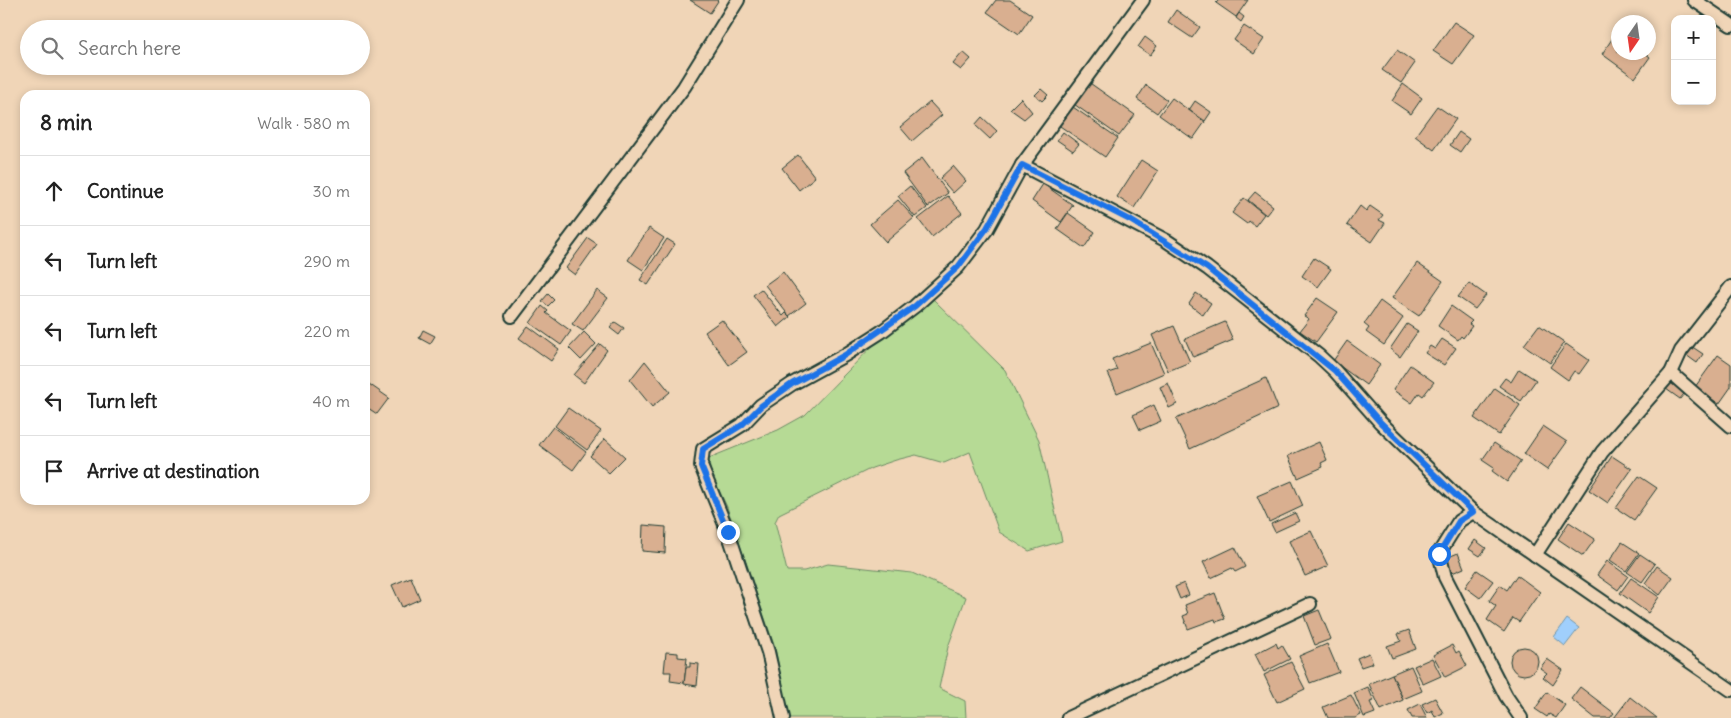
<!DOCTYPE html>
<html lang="en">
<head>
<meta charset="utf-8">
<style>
  body { margin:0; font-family:Delius,sans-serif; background:#f6f6f6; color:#222 }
  .controls { position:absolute; right:15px; top:15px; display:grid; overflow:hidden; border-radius:10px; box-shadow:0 2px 8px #0003 }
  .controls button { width:45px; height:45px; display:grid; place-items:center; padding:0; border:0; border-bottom:1px solid #e0e0e0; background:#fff; color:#222; font:25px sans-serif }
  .compass { position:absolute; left:1611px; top:15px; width:45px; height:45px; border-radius:50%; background:#fff; box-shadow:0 2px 8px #0003; rotate:193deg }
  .stop { position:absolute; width:15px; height:15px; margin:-11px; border:4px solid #1a73e8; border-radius:50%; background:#fff }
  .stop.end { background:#1a73e8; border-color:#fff; box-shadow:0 1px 5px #0008 }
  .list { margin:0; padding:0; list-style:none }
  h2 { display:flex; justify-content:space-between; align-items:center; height:65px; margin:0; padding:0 20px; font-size:21px }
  h2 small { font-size:16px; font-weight:400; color:#767676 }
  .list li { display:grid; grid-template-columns:32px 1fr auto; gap:15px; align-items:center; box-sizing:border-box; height:70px; padding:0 20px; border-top:1px solid #e0e0e0 }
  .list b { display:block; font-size:19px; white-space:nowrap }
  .list em { font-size:16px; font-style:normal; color:#767676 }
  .icon { flex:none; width:28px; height:28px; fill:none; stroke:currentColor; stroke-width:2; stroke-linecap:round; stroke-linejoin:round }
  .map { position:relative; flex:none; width:1731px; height:718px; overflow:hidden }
  .search { position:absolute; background:#fff; box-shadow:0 2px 8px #0003; left:20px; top:20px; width:350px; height:55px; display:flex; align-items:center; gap:12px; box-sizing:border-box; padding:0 18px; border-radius:28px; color:#767676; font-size:19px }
  .panel { position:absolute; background:#fff; box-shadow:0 2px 8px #0003; left:20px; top:90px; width:350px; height:415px; border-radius:15px }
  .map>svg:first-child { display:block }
  .green { fill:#b6da95; stroke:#6a8c64 }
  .water { fill:#a0cffc; stroke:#6c95ac }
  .building { fill:#d9af90; stroke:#1f3d34 }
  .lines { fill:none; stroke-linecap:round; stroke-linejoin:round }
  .street-casing { stroke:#1f3d34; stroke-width:16 }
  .street { stroke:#f0d5b7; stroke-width:12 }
  .route { stroke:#1a73e8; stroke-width:6 }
</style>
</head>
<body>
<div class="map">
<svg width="1731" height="718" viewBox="0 0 1731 718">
  <rect width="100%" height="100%" fill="#f0d5b7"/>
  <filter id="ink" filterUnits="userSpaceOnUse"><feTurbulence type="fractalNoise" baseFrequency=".02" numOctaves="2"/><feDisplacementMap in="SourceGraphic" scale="10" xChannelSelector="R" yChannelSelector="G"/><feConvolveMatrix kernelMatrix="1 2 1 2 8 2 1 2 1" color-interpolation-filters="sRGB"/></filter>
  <g filter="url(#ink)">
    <path class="green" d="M932,298L1005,370L1039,440L1062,541L1029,551L999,532L970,452L944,463L916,455L896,460L872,468L779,514L775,522L787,571H804L828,564L912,573L966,597L948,647L939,688L965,701L966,718H789L775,648L727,507L710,471L709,458L778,430L805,415L884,334Z"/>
    <path class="water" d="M1567,619L1579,628L1565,646L1554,637Z"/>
    <g class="building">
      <path d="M690,0H717L718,1L710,13Z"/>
      <path d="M996,0H1010L1032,15L1019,34L987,12Z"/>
      <path d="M1219,0H1248L1236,17L1216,3Z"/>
      <path d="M1176,10L1200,27L1192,38L1168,22Z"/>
      <path d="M1239,13L1244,17L1241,22L1236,18Z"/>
      <path d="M1454,22L1474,35L1453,64L1433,51Z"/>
      <path d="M1244,26L1264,39L1254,54L1234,40Z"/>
      <path d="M1616,33L1618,35V52H1644L1650,57L1635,78L1602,54Z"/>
      <path d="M1145,37L1157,46L1150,55L1138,47Z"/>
      <path d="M1397,50L1415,63L1401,83L1382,70Z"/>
      <path d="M963,52L971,59L961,70L953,64Z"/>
      <path d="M1087,81L1135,115L1119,136L1071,102Z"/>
      <path d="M1403,84L1422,98L1411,114L1392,101Z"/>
      <path d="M1146,85L1167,100L1157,113L1137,99Z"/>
      <path d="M1041,89L1048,95L1042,101L1035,95Z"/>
      <path d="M1021,98L1032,112L1024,119L1010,109Z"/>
      <path d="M1172,98L1205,122L1193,139L1159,115Z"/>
      <path d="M1195,101L1211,112L1205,121L1189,110Z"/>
      <path d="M930,102L942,115L912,141L900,127Z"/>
      <path d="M1070,105L1118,138L1105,157L1057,124Z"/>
      <path d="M1437,106L1456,119L1434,150L1415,136Z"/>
      <path d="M982,117L997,131L990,139L975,125Z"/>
      <path d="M1063,132L1079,144L1073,151L1057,140Z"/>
      <path d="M1459,132L1469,139L1460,152L1450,145Z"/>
      <path d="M798,155L815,177L799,190L782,168Z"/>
      <path d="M922,158L948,193L928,207L903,173Z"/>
      <path d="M1141,160L1158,171L1134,208L1117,197Z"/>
      <path d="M953,166L966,181L953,193L940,178Z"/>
      <path d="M1043,184L1073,205L1061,222L1032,201Z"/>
      <path d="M910,186L927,208L915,217L898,196Z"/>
      <path d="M1255,192L1273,206L1266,215L1248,200Z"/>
      <path d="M948,196L962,213L932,237L918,219Z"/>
      <path d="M1244,198L1264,214L1255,226L1249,221L1247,224L1232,213Z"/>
      <path d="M898,200L914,218L886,242L870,224Z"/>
      <path d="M1360,206L1366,211L1370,206L1383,215L1379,220L1385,223L1372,242L1347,225Z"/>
      <path d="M1068,213L1095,232L1084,248L1057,229Z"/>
      <path d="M649,228L664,238L643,270L628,260Z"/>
      <path d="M588,238L597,244L575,275L566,268Z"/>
      <path d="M667,239L675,244L648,285L640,280Z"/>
      <path d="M1314,258L1331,269L1318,287L1302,276Z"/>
      <path d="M1417,263L1443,281L1419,316L1392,298Z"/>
      <path d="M783,272L806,303L789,316L765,285Z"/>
      <path d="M1469,283L1486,295L1475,309L1458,297Z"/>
      <path d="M761,289L783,316L786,313L790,317L778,327L753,295Z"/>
      <path d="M597,290L608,298L583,331L572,324Z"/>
      <path d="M1196,293L1211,303L1203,315L1189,304Z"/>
      <path d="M548,294L554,300L548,306L542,301Z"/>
      <path d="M1317,298L1338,312L1316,342L1300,331L1309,319L1304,316Z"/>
      <path d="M1380,301L1403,318L1384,345L1366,332L1369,328L1364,324Z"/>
      <path d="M542,306L548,311L546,313L571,331L561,345L530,323Z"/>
      <path d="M1451,306L1472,321L1469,324L1472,326L1463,338L1461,336L1458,340L1438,326Z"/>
      <path d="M722,320L747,352L729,365L705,332Z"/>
      <path d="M615,322L624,328L619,335L610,328Z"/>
      <path d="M1225,322L1233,340L1193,357L1185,339Z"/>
      <path d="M1407,324L1418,331L1400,357L1390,349Z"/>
      <path d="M1539,325L1564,342L1550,363L1524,345Z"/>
      <path d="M528,326L559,349L551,361L519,338Z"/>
      <path d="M1174,326L1190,362L1168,371L1152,335Z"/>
      <path d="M423,330L435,336L430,344L419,338Z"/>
      <path d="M584,332L596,344L581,360L569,348Z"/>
      <path d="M1442,339L1456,348L1444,365L1425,353L1430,346L1435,349Z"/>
      <path d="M1347,341L1380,365L1366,385L1333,361Z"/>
      <path d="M1151,343L1164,373L1117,393L1108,373L1117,370L1112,359Z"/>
      <path d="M600,344L607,350L584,383L574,375Z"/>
      <path d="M1566,344L1589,360L1579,374L1574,371L1568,380L1550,367Z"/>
      <path d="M1688,344L1703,354L1697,363L1682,352Z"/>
      <path d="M1718,355L1731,364V387L1719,404L1695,387Z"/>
      <path d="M645,361L670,392L652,407L630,380Z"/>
      <path d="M1410,365L1434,382L1423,396L1419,393L1412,403L1393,390Z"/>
      <path d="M1519,369L1536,380L1521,401L1499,386L1505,378L1511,382Z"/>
      <path d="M1266,378L1278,408L1190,449L1176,419Z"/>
      <path d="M1672,380L1687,390L1680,399L1666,389Z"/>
      <path d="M1168,383L1177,404L1169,408L1160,387Z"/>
      <path d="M369,384L389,398L377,414L365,406V389Z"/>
      <path d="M1495,388L1520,405L1499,435L1474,418Z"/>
      <path d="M1154,405L1161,421L1140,430L1133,415Z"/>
      <path d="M568,408L601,431L587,450L555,426Z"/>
      <path d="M1543,426L1567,442L1547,470L1524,454Z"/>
      <path d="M553,427L586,452L573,470L539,445Z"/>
      <path d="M605,439L625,457L609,473L590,456Z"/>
      <path d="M1319,442L1327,460L1321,463L1323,467L1298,478L1288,456Z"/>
      <path d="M1494,443L1521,461L1507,482L1492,471L1494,468L1482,460Z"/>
      <path d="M1612,456L1632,469L1608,503L1589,490Z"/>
      <path d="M1639,476L1657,488L1634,520L1616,508Z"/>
      <path d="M1292,481L1303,506L1269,522L1257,496Z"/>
      <path d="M1295,513L1299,521L1275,532L1271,524Z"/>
      <path d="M1569,522L1595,539L1583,556L1558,539Z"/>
      <path d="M643,525L666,527L665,553L642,551Z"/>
      <path d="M1311,531L1328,566L1305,576L1289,541Z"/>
      <path d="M1475,540L1486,548L1480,556L1469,549Z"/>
      <path d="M1622,542L1639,553L1626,571L1610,560Z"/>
      <path d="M1235,547L1245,567L1235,572L1232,568L1211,578L1203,562Z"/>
      <path d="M1458,553L1464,568L1452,573L1446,558Z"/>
      <path d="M1640,554L1655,564L1642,582L1627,572Z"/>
      <path d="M1607,561L1628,576L1618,590L1597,575Z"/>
      <path d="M1657,566L1673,577L1660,595L1645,583Z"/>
      <path d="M1477,570L1493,581L1480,598L1465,587Z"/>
      <path d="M1517,575L1540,592L1519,622L1513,618L1504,632L1487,620L1496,606L1489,601L1500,585L1507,590Z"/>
      <path d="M411,577L420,599L402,607L392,585Z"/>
      <path d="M1631,578L1659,597L1648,613L1620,593Z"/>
      <path d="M1184,583L1189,595L1180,599L1175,587Z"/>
      <path d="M1215,593L1225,619L1216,622L1215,619L1188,629L1183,616L1188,614L1185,605Z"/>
      <path d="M1319,610L1331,639L1315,645L1304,616Z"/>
      <path d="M1409,630L1416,649L1392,658L1387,646L1401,641L1398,634Z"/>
      <path d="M1276,643L1278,648L1282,645L1290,659L1264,672L1255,654Z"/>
      <path d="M1327,644L1339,672L1310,683L1299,656Z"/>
      <path d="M1452,645L1456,653L1459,651L1467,666L1445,677L1433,655Z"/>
      <circle cx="1524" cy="661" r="14"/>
      <path d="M666,652L678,653V657L687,658L684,683L670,681L671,672H664Z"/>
      <path d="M1369,653L1373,663L1361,667L1357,658Z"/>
      <path d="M1432,658L1441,676L1423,684L1414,666Z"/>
      <path d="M1547,659L1563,670L1553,685L1543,677L1547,673L1540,668Z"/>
      <path d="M1291,662L1305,689L1277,702L1264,675Z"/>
      <path d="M690,663L699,664L697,686L684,684L686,667H690Z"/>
      <path d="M1411,666L1422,691L1403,699L1392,674Z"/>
      <path d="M1392,674L1403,700L1381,710L1369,684Z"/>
      <path d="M1368,687L1374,701L1370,702L1375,713L1364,717L1354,693Z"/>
      <path d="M1580,687L1614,713L1610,718H1595L1571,699Z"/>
      <path d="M1547,692L1565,705L1556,718L1549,714L1547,717L1535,709Z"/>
      <path d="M1351,695L1361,715L1355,718H1328L1323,707Z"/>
      <path d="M1630,697L1657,718H1614Z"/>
      <path d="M1435,698L1443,713L1435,717L1432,710L1427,713L1422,704Z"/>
      <path d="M1420,704L1427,718H1412L1408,710Z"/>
    </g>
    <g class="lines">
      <g class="street-casing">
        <g id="street">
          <path d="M1694,0L1731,25"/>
          <path d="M1022,165L1167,241L1207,268L1319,356L1335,371L1380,422L1473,512L1731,690"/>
          <path d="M512,316L684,87L738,0"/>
          <path d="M1671,373L1731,426"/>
          <path d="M1473,512L1459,521L1439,553L1445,577L1506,696L1521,718"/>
          <path d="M1535,555L1602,452L1671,373L1681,351L1731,287"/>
          <path d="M783,718L768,652L728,532L701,466L703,449L742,425L761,405L792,384L845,355L881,332L915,306L958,267L987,229L1022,165L1143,0"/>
          <path d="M1068,718L1310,604"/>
        </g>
      </g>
      <use href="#street" class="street"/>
    </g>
  </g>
  <g class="lines" filter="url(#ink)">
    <path class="route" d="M728,532L701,466L703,449L742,425L761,406L792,384L845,355L915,306L958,267L987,228L1022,165L1130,220L1207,268L1335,371L1380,422L1473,512L1459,521L1439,554"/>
  </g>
</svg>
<div class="controls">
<button>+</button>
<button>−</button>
</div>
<svg class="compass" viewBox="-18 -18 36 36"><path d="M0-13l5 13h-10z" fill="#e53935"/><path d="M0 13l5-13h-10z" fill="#767676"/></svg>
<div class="stop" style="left:1439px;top:554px"></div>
<div class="stop end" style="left:728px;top:532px"></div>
<div class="search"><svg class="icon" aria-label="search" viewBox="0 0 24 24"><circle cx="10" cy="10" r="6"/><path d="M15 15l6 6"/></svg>Search here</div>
<section class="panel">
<h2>8 min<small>Walk · 580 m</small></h2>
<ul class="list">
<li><svg class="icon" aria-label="ahead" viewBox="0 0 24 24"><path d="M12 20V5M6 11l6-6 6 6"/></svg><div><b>Continue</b></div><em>30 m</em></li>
<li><svg class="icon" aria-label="left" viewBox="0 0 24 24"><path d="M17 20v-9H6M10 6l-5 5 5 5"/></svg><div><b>Turn left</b></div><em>290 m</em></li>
<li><svg class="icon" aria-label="left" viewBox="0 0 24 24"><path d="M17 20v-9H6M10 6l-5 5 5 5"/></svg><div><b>Turn left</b></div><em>220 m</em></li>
<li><svg class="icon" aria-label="left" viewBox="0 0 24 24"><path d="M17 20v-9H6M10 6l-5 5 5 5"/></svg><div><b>Turn left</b></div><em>40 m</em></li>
<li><svg class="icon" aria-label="arrive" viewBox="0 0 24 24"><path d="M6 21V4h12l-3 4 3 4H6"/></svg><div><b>Arrive at destination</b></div></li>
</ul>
</section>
</div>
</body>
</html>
